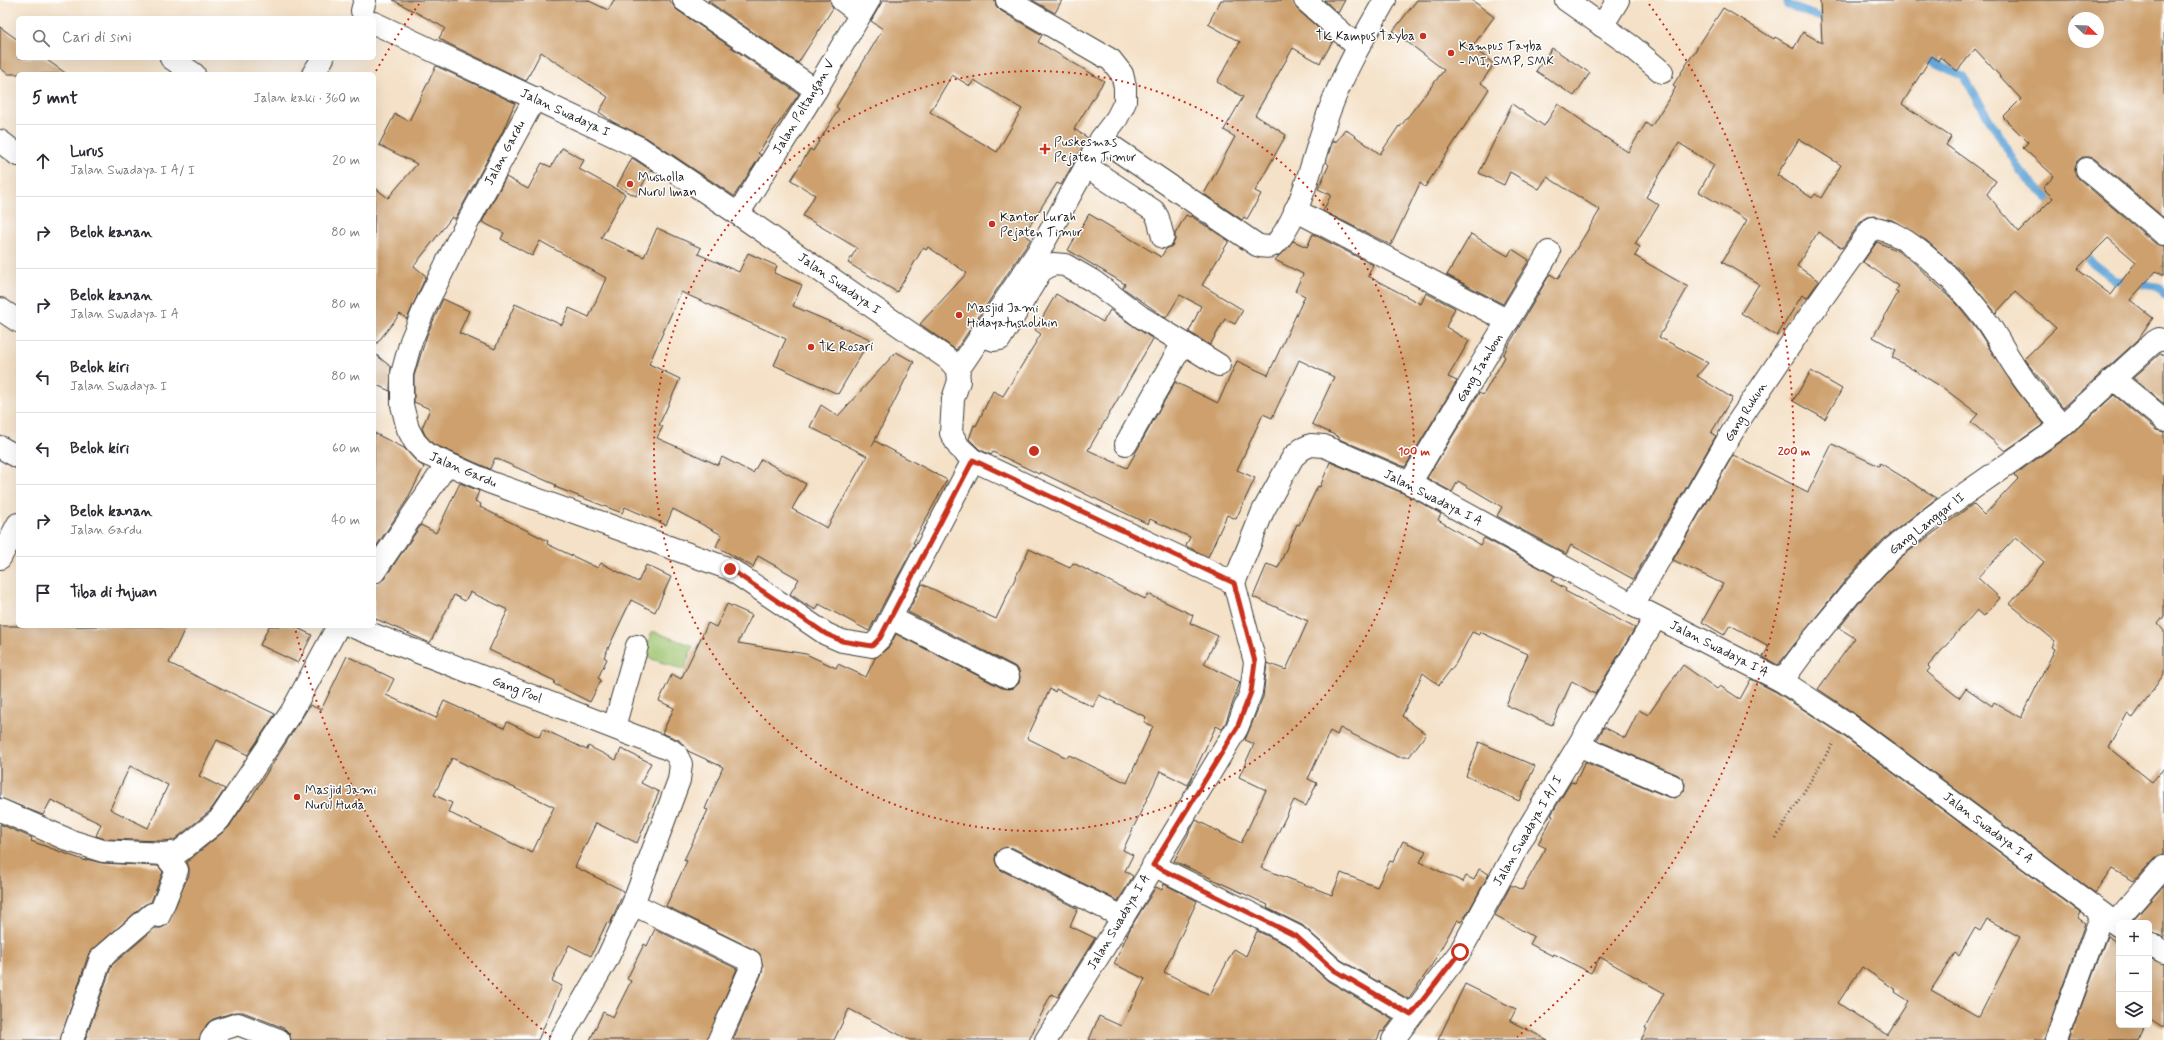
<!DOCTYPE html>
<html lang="id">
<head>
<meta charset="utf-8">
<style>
  body { margin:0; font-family:Mynerve,sans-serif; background:#f7f7f7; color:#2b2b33 }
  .controls { position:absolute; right:12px; bottom:12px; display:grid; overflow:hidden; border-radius:6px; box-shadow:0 4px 16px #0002 }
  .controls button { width:36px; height:36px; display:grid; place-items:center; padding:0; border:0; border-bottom:1px solid #e1e1e2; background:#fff; color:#2b2b33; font:20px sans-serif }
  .compass { position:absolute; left:2068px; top:12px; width:36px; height:36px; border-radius:50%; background:#fff; box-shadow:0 4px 16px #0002; rotate:113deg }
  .stop { position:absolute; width:12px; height:12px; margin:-9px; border:3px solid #c8321e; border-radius:50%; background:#fff }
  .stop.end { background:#c8321e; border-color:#fff; box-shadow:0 1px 4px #0008 }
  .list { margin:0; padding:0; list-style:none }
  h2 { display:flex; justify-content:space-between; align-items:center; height:52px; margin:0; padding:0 16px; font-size:17px }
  h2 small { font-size:13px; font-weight:400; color:#7c7c81 }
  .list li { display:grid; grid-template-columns:26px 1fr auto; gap:12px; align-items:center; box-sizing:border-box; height:72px; padding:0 16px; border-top:1px solid #e1e1e2 }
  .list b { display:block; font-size:15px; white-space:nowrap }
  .list p { margin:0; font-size:13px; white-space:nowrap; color:#7c7c81 }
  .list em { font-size:13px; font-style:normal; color:#7c7c81 }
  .icon { flex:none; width:22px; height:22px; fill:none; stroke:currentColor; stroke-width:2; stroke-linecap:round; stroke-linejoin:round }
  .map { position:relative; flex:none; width:2164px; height:1040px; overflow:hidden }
  .search { position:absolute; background:#fff; box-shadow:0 4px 16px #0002; left:16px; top:16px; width:360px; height:44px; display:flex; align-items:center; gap:10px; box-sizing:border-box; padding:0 14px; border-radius:6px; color:#7c7c81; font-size:15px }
  .panel { position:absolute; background:#fff; box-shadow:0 4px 16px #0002; left:16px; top:72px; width:360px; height:556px; border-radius:6px }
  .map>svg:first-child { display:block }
  .green { fill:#9cc26d; stroke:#5c6f44 }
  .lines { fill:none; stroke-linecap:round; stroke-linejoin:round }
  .stream { stroke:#63a6d8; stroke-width:8 }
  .building { fill:#cda06d; fill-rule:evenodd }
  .minor-casing { stroke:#3c3a36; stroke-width:24 }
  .path { stroke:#3c3a36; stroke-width:2.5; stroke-dasharray:1 3; stroke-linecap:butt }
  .minor { stroke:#fff; stroke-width:22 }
  .route { stroke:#c8321e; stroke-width:5 }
  .ring { fill:none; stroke:#c8321e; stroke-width:2; stroke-dasharray:2 4 }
  .poi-dot { fill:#c8321e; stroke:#fff; stroke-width:1.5 }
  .labels { text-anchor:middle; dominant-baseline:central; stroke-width:3; stroke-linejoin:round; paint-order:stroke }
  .poi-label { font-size:13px; fill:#1c1c1c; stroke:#fff; text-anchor:start }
  .street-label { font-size:13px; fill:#1c1c1c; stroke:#fff }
  .centre { fill:#c8321e; stroke:#fff; stroke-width:2 }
  .ring-label { font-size:12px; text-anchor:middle; font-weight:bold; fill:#c8321e; stroke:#fff; stroke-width:3; stroke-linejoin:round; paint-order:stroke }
</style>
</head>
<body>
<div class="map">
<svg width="2164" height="1040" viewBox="0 0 2164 1040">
  <rect width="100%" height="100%" fill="#fff"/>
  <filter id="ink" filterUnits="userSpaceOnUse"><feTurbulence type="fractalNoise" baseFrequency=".025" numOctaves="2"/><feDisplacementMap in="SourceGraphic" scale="8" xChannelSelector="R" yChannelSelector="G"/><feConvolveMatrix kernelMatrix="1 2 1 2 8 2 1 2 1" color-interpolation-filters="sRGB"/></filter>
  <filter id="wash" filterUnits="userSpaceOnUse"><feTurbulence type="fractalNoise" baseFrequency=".012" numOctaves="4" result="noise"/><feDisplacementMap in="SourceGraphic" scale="16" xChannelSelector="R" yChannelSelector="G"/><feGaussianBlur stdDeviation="0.9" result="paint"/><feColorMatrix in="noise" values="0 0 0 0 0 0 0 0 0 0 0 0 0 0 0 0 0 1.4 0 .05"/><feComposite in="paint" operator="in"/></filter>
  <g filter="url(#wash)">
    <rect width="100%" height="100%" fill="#f4e1c7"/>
    <path class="green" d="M652,631L693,646L684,670L643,656Z"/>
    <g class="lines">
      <g class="stream">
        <path d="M1787,0V5L1830,21"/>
        <path d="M1921,56L1964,77L2021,172L2049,199L2054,211"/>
        <path d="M2079,252L2115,280L2159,287L2164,294"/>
      </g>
    </g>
    <g id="blocks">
      <g class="building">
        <path d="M393,0H587L608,10L614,0H669L677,10L799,94L758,153L761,155L734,196L647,138L613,122L599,112L608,97L541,52L526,81L447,43L439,38L445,28Z"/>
        <path d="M709,0H830L833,8L798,63L708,1Z"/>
        <path d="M883,0H995L996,6L1001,11L1042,35L1038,42L1104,81L1074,129L1088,138L1061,185L1057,183L1024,234L1031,239L956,350L920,324L967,273L928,247L926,250L923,248L897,292L848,263L857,248L803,216L815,195L791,180L810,149L813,151L839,109L836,107L883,29L871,21ZM952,75L970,86L974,80L1022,109L997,152L930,112Z"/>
        <path d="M1032,0H1062L1055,13Z"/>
        <path d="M1221,0H1293L1297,9L1333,41L1320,63L1293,48L1255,115L1286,135L1255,191L1261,194L1247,219L1244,217L1242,220L1204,194L1235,137L1224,130L1243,97L1217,82L1240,42L1208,24Z"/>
        <path d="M1324,0H1345L1338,13Z"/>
        <path d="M1417,0H1472L1494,17L1472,47L1494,64L1481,83L1489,89L1425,187L1420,183L1391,245L1323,211L1331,195L1318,189L1329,165L1326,162L1333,140L1336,142L1345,129L1380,154L1399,126L1400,127L1444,70L1393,31Z"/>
        <path d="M1820,0H2164V218L2095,159L2089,157H2082L2077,161L2075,167V174L2079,179L2156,244L2164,246V276L2156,271L2130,300L2153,318L2138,340L2063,408L2024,359L2056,328L2015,292L1996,313L1961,271L1927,241L1892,220L1874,216L1867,217L1862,220L1842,248L1818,232L1797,266L1819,281L1807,298L1802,295L1777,336L1741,313L1759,284L1722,262L1747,220L1699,192L1714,165L1679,143L1646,197L1659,205L1635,244L1640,247L1635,256L1688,287L1659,337L1708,363L1697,376L1732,398L1711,433L1716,436L1633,579L1571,545L1566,554L1497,516L1502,507L1458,481L1452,492L1427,478L1479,393L1483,395L1505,357L1503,355L1550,274L1558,279L1600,210L1547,177L1539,189L1510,172L1504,185L1479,173L1512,104L1544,126L1558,104L1584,122L1583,123L1628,152L1646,123L1651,127L1676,87L1673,85L1723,8L1774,39L1775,37L1794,48L1803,32L1822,43ZM2074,18H2098V42H2074ZM1975,49L2021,99L2003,117L2028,142L2023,148L2054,176L2043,188L2053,198L2019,232L1987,194L1996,181L1946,145L1951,137L1902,104L1932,56L1938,61L1940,57L1957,71ZM1799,139L1841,165L1821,198L1815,194L1812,198L1777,175ZM2108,238L2136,262L2111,295L2077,269Z"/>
        <path d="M0,27L18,40V58H44L67,74H8L0,68Z"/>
        <path d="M1552,48L1590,73L1574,96L1536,71Z"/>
        <path d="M436,66L515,103L502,133L455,219L452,217L414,266L426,276L407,319L400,314L374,347V187L388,198L417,164L379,145L395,114L409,121Z"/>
        <path d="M562,148L584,160L579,169L625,194L601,238L644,257L657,228L701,248L698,254L739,272L748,253L777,266L774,273L802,285L793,306L870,339L838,394L774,365L786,339L681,292L649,364L680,379L659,425L663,426L657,438L718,465L722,457L753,473L761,459L806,484L792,509L827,528L867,456L810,427L821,405L838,416L896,352L914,362L872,446L875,441L947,480L913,543L915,544L869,631L819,604L816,610L805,604L790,594L799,579L758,556L753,567L716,546L722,535L673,509L666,525L625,507L622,513L555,487L556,485L495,458L490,469L433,444L425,435L422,428L430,409L414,402V376L427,335L443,299L469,311L459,333L495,349L515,304L562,325L569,308L589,317L606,278L540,241L532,256L501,239L504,233L482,222L506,177L528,189L542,163L551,167Z"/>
        <path d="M632,158L651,170L636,196L617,186Z"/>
        <path d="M1089,214L1161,257L1166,249L1172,246L1175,240V234L1186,215L1190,217L1191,216L1229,241L1202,285L1243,310L1235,324L1225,319L1210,345L1189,332L1201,306L1180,295L1166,318L1123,288L1125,284L1068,250Z"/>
        <path d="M1313,234L1373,265L1368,276L1421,304L1426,293L1455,308L1446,327L1469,341L1448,377L1457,381L1405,467L1339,439V437L1312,424L1334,377L1299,360L1272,418L1263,414L1237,470L1255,478L1236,519L1227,515L1208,557L1186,546L1190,537L1150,519L1148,524L1040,472L1039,474L993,452L991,455L979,449L969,439L974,425L976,426L993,391L1003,396L1041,334L1035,330L1056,294L1103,322L1110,310L1153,339L1088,450L1127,468L1175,382L1218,403L1237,361L1268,375L1305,296L1295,291L1303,274L1275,260L1293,241L1307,247Z"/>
        <path d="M1471,234L1508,256L1512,249L1529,260L1503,304L1447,275Z"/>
        <path d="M1877,242L1896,250L1911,260L1957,304L1977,329L2015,388L2044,424L2005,451L1971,422L1978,414L1942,387L1892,357L1896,350L1873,337L1898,293L1895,291L1899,286L1863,262Z"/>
        <path d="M374,353L391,367L390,391L374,384Z"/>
        <path d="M2160,354L2164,356V404L2133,378Z"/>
        <path d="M1811,371L1842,389L1825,419L1793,401Z"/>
        <path d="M2114,395L2156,430L2164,432V616L2158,624L2164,631V674L2133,718L2127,714L2109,748L2152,782L2164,768V854L2155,858L2134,881L2112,869L2095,893L1852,712L1818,689L1855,638L1839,628L1866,594L1901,557L1973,504L1984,515L2018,479L2014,475L2069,436ZM2016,537L2044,562L2010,604L2055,641L2052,647L2055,649L2021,718L1994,702L1992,706L1966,688L1959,698L1927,672L1930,668L1928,666L1977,610L1984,616L2000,598L1978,578Z"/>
        <path d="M374,433L404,448L417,462L424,467L407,500L374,550Z"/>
        <path d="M1832,444L1879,466L1880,463L1937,498L1884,539L1847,578L1778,665L1763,657L1769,646L1730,625L1724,635L1702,622L1723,584L1673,560L1733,455L1808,492Z"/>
        <path d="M1330,462L1405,494L1441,514L1438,520L1480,545L1484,538L1555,576L1552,581L1566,589L1565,591L1635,628L1595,694L1572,681L1552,725L1506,705L1528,654L1480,632L1479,635L1472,632L1456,663L1439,685L1423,673L1402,716L1426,734L1409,757H1398L1340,728L1337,735L1330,731L1308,779L1317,783L1306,806L1294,800L1261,868L1332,895L1341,873L1377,887L1390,861L1393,862L1403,841L1426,851L1420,862L1463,882L1466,876L1474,880L1479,869L1489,874L1467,914L1461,922L1457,920L1430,968L1408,999L1341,960L1302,925L1267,908L1268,905L1174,861L1196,820L1241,843L1266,790L1239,777L1254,744L1245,740L1263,697L1267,663L1286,670L1308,621L1253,597L1267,564L1278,568L1297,524L1299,525L1318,486L1320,487Z"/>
        <path d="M460,483L479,491L475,501L481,504L480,507L548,541L547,544L598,568L601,563L638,582L646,565L671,577L655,612L631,600L604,657L607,659L598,678L601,680L590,702L554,684L555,681L489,650L508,610L470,592L465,601L454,595L430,643L374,618V584L384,579L421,525L436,533Z"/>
        <path d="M1029,549L1070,568L1073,563L1145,599L1148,594L1193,615L1190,623L1218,636L1204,664L1240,682L1226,722L1222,729L1216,726L1188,785L1160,771L1123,850L1133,855L1125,871L1133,876L1118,901L1013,848L1006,847L996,853L995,860L997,866L1001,870L1078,909L1070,926L1095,938L1058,997L1051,994L1029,1040H910L849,1009L834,1040H733L762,973L763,966L760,954L755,950L666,906L687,861L684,860L708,810L705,809L723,767L688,751L679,740L662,733L674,708L659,701L672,674L681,679L708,623L716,627L727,604L752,615L738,643L806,654L836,668L838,664L866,677L875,658L889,647L896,634L1002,688L1008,689L1014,688L1019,683L1020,677L1019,670L1014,666L908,612L922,584L996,619ZM1050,689L1055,692L1056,689L1093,707L1099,695L1146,717L1144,722L1153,726L1127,783L1069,755L1067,758L1027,738Z"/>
        <path d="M0,626H186L169,663L275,714L248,755L217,740L199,776L225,789L210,811L174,840L163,841L105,839L96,836L101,824L51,800L43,815L0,798ZM130,766L168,785L148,828L110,809Z"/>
        <path d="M269,626H293L312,635L298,663L260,645Z"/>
        <path d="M347,656L394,679L386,695L436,718L444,701L504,728L507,722L539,737L543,729L587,750L588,746L616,760L621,749L651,763L641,783L659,792L637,843L596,823L575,867L624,891L610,924L607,922L591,956L569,945L552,981L562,986L538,1040H291L289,1033L284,1028L243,1012H235L213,1019L207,1024L199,1040H85L112,965L155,928H161L167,925L189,875V868L187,862L229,827L247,800L249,801L310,705L321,710ZM452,758L554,807L532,853L448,812L452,803L434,795Z"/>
        <path d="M1683,665L1717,689L1720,686L1740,699L1751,679L1776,692L1838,732L2081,913L2078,918L2085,923L2044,1040H1641L1647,1029L1645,1028L1664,993L1600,957L1591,973L1554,954L1553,956L1530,944L1534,937L1495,915L1511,885L1522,890L1546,848L1538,844L1553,816L1551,815L1571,782L1575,783L1585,762L1668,797L1675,798L1684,791L1685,784L1678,775L1597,740L1604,727L1625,738L1639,710L1648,715ZM1987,919L2020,937L1979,1017L1931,990L1955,953L1959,956L1975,928L1980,931ZM1862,967L1896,990L1895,992L1909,1001L1887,1035L1838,1003Z"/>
        <path d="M1479,742L1535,766L1519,801L1466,776Z"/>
        <path d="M0,824L32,838L31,841L86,861V859L102,863L158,866L163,872L151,902L144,905L89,953L60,1040H0Z"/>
        <path d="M1164,884L1197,901L1164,972L1210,995L1234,949L1246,956L1257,931L1289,946L1328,981L1393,1019L1383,1032L1381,1031L1377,1040H1089L1099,1016L1121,1026L1145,979L1114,964L1131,927L1156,887L1162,890Z"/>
        <path d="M2164,885V937L2149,931V923H2131Z"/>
        <path d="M655,929L737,969L707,1040H590L603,1012L613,1017L631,981L627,979L644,944L647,946Z"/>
        <path d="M2107,936L2117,942L2119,939V1025H2145L2138,1040H2069Z"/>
        <path d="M2149,958L2164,964V1028L2149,1018Z"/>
        <path d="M1465,984L1516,1009L1510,1021L1548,1040H1438Z"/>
      </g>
    </g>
  </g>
  <g filter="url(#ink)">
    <use href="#blocks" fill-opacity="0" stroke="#3c3a36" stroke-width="1"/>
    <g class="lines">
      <g class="minor-casing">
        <g id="minor">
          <path d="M684,0L816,90"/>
          <path d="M842,0L859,13"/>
          <path d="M1305,0L1358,47"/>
          <path d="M1566,0L1631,46L1662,72"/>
          <path d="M362,11L365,0"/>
          <path d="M374,23L640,148L738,214L948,359L958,370L959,381L953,399L951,433L959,447L973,460L1234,583"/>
          <path d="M1602,26L1618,0"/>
          <path d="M171,58L194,74"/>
          <path d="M313,74L323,58"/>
          <path d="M535,98L457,242L426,305L411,341L402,374V405L408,429L415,442L426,454L489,482L730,569L826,634L842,641L872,646L880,638L973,460"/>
          <path d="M1101,139L1257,245C1266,248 1273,248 1279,240C1304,208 1315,148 1330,109C1344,71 1365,35 1385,0"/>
          <path d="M0,141L18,155"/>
          <path d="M1086,166L1154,211L1158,218L1163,237"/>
          <path d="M2087,169L2164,234"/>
          <path d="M1295,210L1508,321"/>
          <path d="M738,214L816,90L869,0"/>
          <path d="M0,309L18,321"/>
          <path d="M980,335L994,340L1000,339L1041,271L1053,264L1065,265L1093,281L1141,317L1219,365"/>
          <path d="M958,370L1042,246L1101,139L1117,118L1125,102V87L1122,74L1111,60L1007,0"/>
          <path d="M2114,379L2164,420"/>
          <path d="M1126,444L1183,343"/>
          <path d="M0,447L18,457"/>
          <path d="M1410,483L1549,252"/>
          <path d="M0,558L18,524"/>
          <path d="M374,572L447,464"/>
          <path d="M1633,605L1738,422L1809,317L1872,228C1907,228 1968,294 1987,322C1999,339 2008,358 2020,374C2032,393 2048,409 2062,426"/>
          <path d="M891,618L1008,677"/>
          <path d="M351,626L671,750L676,754L681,764L679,780L633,904L606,961L560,1040"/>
          <path d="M1782,681L1810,643L1857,586L1893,548L1936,514L2062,426L2154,342L2159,339L2164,340"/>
          <path d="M614,727L637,646"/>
          <path d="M1580,746L1673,786"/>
          <path d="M0,810L71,841L103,851L164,854L179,852L219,820L292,711L338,626"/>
          <path d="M1007,859L1123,917"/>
          <path d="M1153,865L1296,936L1334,970L1411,1015"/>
          <path d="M633,904L750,961L751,968L719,1040"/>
          <path d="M2115,923L2164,866"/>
          <path d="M2149,943L2164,952"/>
          <path d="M72,1040L101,958L152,914L159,916L177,870L164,854"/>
          <path d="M211,1040L217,1031L238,1024L279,1040"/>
          <path d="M1046,1040L1123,917L1237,728L1251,692L1255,662L1234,583L1263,511L1293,457L1302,449L1311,445L1324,446L1410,483L1633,605L1782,681L1845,722L2119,926"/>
          <path d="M1393,1040L1460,952L1523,837L1656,617"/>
          <path d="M2056,1040L2102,914"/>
        </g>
      </g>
      <path class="path" d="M1776,838L1834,742"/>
      <use href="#minor" class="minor"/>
    </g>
  </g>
  <g class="lines" filter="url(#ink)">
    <path class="route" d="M730,569L826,634L842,641L872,646L880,638L973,460L1234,583L1255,662L1251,692L1237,728L1153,865L1296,936L1334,970L1411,1015L1460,952"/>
  </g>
  <g class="ring">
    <circle cx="1034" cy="451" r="380"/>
    <path d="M551 1037A760 760 0 0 1 295 628M376 71A760 760 0 0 1 419 4M1649 4A760 760 0 0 1 1517 1037"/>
  </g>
  <g class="poi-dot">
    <circle cx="1423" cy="36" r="4"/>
    <circle cx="1451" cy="53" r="4"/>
    <path d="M1043 143h4v4h4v4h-4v4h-4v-4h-4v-4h4z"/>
    <circle cx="630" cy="184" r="4"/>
    <circle cx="992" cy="224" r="4"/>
    <circle cx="959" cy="315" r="4"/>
    <circle cx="811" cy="347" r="4"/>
    <circle cx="297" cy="797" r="4"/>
  </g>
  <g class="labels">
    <g class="poi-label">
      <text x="1415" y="36" text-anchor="end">TK Kampus Tayba</text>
      <text x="1459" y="46">Kampus Tayba<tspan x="1459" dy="15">- MI, SMP, SMK</tspan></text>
      <text x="1054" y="142">Puskesmas<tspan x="1054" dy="15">Pejaten Timur</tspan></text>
      <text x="638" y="177">Musholla<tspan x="638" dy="15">Nurul Iman</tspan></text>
      <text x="1000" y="217">Kantor Lurah<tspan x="1000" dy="15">Pejaten Timur</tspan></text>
      <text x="967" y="308">Masjid Jami<tspan x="967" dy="15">Hidayatusholihin</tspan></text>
      <text x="819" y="347">TK Rosari</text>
      <text x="305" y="790">Masjid Jami<tspan x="305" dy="15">Nurul Huda</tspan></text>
    </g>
    <g class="street-label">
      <text transform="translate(804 107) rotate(-59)">Jalan Poltangan V</text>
      <text transform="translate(565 113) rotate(25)">Jalan Swadaya I</text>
      <text transform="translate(505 153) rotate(-62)">Jalan Gardu</text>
      <text transform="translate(839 284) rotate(35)">Jalan Swadaya I</text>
      <text transform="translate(1480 368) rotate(-59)">Gang Jambon</text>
      <text transform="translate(1746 412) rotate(-58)">Gang Rukun</text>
      <text transform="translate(463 470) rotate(23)">Jalan Gardu</text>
      <text transform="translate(1433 498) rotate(27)">Jalan Swadaya I A</text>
      <text transform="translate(1927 524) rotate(-38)">Gang Langgar II</text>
      <text transform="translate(1719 649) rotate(27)">Jalan Swadaya I A</text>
      <text transform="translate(517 690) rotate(21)">Gang Pool</text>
      <text transform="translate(1988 828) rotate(37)">Jalan Swadaya I A</text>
      <text transform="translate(1528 831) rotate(-60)">Jalan Swadaya I A/ I</text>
      <text transform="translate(1119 922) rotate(-59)">Jalan Swadaya I A</text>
    </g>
  </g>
  <circle cx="1034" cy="451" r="6" class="centre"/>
  <g class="ring-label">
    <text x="1414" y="455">100 m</text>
    <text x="1794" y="455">200 m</text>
  </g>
</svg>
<div class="controls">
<button>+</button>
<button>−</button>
<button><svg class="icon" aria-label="layers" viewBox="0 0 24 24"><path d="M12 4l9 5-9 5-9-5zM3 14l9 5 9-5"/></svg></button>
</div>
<svg class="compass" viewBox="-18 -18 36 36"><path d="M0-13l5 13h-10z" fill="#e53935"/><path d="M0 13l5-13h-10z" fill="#7c7c81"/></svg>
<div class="stop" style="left:1460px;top:952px"></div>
<div class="stop end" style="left:730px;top:569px"></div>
<div class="search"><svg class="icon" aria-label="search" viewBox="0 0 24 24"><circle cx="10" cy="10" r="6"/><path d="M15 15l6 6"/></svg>Cari di sini</div>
<section class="panel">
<h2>5 mnt<small>Jalan kaki · 360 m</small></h2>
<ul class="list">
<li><svg class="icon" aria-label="ahead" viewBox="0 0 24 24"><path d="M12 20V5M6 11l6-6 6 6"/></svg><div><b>Lurus</b><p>Jalan Swadaya I A/ I</p></div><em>20 m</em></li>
<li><svg class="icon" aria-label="right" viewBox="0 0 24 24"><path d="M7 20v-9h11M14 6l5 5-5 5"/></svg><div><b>Belok kanan</b></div><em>80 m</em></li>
<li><svg class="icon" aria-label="right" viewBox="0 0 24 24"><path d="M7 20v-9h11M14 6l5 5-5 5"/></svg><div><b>Belok kanan</b><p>Jalan Swadaya I A</p></div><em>80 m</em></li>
<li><svg class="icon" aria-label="left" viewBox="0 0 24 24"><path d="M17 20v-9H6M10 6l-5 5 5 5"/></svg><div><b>Belok kiri</b><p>Jalan Swadaya I</p></div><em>80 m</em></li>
<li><svg class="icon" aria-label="left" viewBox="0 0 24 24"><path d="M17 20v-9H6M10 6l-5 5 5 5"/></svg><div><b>Belok kiri</b></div><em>60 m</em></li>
<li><svg class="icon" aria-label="right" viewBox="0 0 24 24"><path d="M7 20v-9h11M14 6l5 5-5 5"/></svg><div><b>Belok kanan</b><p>Jalan Gardu</p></div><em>40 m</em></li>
<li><svg class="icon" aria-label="arrive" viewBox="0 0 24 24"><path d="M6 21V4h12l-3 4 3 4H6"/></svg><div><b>Tiba di tujuan</b></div></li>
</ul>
</section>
</div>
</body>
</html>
